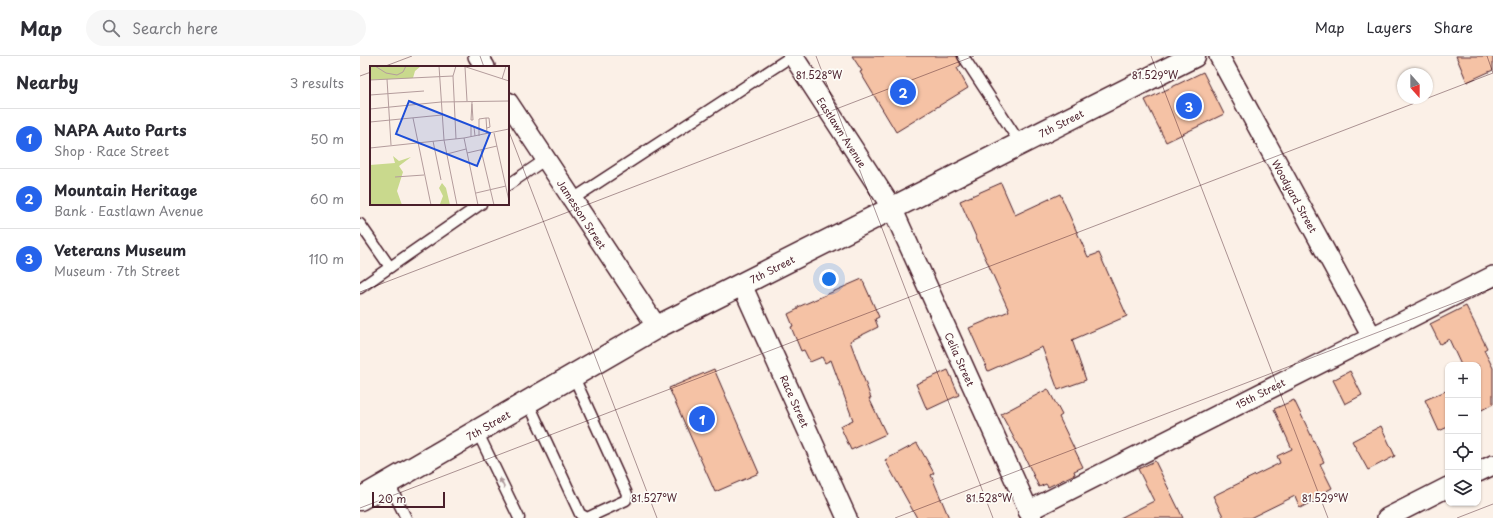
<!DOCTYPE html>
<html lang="en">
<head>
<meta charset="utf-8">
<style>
  body { margin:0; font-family:"Playpen Sans",sans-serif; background:#f7f7f7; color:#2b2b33 }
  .controls { position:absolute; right:12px; bottom:12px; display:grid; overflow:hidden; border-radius:8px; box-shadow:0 1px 3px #0004 }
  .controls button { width:36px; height:36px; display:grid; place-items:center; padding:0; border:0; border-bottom:1px solid #e1e1e2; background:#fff; color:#2b2b33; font:20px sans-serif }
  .compass { position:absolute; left:1037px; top:12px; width:36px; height:36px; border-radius:50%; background:#fff; box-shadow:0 1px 3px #0004; rotate:159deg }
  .scale { position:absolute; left:12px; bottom:10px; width:73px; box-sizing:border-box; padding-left:4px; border:2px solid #4a1f2b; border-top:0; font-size:11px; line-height:14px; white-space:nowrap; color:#4a1f2b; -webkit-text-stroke:3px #fdfcf7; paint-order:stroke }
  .you { position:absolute; left:469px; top:223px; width:14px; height:14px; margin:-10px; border:3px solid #fff; border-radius:50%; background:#1a73e8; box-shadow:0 0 0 6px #1a73e833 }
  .badge { display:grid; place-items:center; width:26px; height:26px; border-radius:50%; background:#2563eb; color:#fff; font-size:13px; font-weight:700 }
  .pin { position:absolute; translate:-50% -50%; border:2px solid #fff; box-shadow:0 1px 4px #0006 }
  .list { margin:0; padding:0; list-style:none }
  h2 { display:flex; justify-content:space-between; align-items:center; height:52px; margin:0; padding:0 16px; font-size:17px }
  h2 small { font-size:13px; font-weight:400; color:#7c7c81 }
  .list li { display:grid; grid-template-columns:26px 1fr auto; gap:12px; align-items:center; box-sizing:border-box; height:60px; padding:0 16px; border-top:1px solid #e1e1e2 }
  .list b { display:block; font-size:15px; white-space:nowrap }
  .list p { margin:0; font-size:13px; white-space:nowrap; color:#7c7c81 }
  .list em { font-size:13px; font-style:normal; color:#7c7c81 }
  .icon { flex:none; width:22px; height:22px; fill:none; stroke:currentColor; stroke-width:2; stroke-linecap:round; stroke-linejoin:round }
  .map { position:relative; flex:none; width:1133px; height:462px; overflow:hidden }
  header { display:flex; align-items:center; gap:24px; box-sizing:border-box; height:56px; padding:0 20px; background:#fff; border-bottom:1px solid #e1e1e2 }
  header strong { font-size:19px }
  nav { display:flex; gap:22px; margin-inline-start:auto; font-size:14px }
  .search { width:280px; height:36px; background:#f7f7f7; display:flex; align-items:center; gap:10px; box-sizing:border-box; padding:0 14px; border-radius:22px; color:#7c7c81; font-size:15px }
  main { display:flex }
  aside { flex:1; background:#fff }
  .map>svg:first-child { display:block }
  .building { fill:#f5c2a5; stroke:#4a1f2b }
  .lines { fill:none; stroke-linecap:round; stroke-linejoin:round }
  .lane-casing { stroke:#4a1f2b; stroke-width:13 }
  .street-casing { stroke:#4a1f2b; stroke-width:22 }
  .secondary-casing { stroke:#4a1f2b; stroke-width:25 }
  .lane { stroke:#fdfcf7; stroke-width:10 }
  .street { stroke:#fdfcf7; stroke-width:19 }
  .secondary { stroke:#fdfcf7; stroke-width:22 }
  .oneway { fill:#ac999b }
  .ticks { fill:none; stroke:#4a1f2b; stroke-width:1; stroke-opacity:0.45 }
  .labels { text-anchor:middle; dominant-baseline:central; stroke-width:3.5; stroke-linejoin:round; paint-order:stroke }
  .street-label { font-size:10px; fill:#4a1f2b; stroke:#fdfcf7 }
  .inset-road { fill:none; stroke:#b49c9c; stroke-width:1 }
  .view { fill:#1d4ed8; fill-opacity:0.15; stroke:#1d4ed8; stroke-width:2 }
  .inset-edge { fill:none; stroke:#4a1f2b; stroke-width:2 }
  .ticks-label { font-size:10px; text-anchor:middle; fill:#4a1f2b; stroke:#fdfcf7; stroke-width:3.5; stroke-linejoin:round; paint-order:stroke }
</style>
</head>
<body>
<header>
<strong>Map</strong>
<div class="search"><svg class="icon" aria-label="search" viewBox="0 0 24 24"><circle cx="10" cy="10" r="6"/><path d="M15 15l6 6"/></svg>Search here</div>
<nav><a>Map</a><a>Layers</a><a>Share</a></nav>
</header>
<main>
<aside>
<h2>Nearby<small>3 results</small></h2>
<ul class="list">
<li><span class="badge">1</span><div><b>NAPA Auto Parts</b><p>Shop · Race Street</p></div><em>50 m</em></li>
<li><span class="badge">2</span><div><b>Mountain Heritage</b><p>Bank · Eastlawn Avenue</p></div><em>60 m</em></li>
<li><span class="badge">3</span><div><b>Veterans Museum</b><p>Museum · 7th Street</p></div><em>110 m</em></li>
</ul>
</aside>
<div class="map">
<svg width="1133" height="462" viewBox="0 0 1133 462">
  <rect width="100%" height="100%" fill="#fbf0e7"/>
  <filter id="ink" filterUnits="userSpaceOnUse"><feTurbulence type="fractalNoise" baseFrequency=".025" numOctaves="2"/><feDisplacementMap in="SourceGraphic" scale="8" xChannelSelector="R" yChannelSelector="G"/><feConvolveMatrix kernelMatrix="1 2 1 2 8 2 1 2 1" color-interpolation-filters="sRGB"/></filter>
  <g filter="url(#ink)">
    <g class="building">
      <path d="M492,0H597L601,9L597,12L608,32L536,76L500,16L502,15Z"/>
      <path d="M1096,0H1133V14L1107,26Z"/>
      <path d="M843,16L864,58L806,86L785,44Z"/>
      <path d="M641,127L655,159L700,138L728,201L739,197L767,260L712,284L726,324L698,334L682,291L628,315L609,272L649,255L600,145Z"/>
      <path d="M502,223L519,261L515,263L518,271L490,285L511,342H509L526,378L491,394L480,370L493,364L471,304L465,307L462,301L450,306L444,294L441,295L431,271L433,270L428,258L438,253V251Z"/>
      <path d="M1106,250L1127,292L1124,294L1133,312V348L1118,356V309H1101L1089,283L1080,288L1070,268Z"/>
      <path d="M354,313L399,417L355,436L309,332Z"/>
      <path d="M588,314L599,339L567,354L556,328Z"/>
      <path d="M990,315L1002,339L985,348L973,324Z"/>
      <path d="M688,333L702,359L699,361L723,411L714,415L715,418L688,431L686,428L679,431L661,393H660L641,358Z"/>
      <path d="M1088,334V371L1079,375L1065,344Z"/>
      <path d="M934,344L964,406L960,408L972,432L957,440L959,442L940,452L935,440L890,462H864L853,440L920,407L917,400L932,393L914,353Z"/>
      <path d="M1021,370L1035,400L1008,414L992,385Z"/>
      <path d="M557,387L574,417L571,419L589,462H557L525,404Z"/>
      <path d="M795,405L823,462H760L794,445L778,413Z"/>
    </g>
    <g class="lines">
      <g class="lane-casing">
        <g id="lane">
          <path d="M603,0L660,87"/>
          <path d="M148,129L186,103"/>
          <path d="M213,143L432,0"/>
          <path d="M0,168L30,211"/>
          <path d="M0,232L121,148"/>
          <path d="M168,346L220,458L227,462L266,444L267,438L213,319"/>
          <path d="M117,375L159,462"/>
          <path d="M29,427L46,462"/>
        </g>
      </g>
      <g class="street-casing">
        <g id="street">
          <path d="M118,0L125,11"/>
          <path d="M433,0L532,152L672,462"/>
          <path d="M859,0L1012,281"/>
          <path d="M148,46L297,271"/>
          <path d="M382,229L487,462"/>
          <path d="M1118,416L1133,409"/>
          <path d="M668,455L1133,220"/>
          <path d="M1027,462L1088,431"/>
        </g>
      </g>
      <g class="secondary-casing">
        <path id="secondary" d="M0,443L297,271L834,0"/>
      </g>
      <use href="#lane" class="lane"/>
      <use href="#street" class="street"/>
      <use href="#secondary" class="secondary"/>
    </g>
    <defs><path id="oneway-solid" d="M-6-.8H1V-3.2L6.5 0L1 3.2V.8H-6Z"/></defs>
    <use class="oneway" href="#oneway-solid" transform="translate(142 427) rotate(-116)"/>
  </g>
  <path class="ticks" d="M120,0L124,11M456,0L633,462M791,0L968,462M1127,0L1133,17M23,11L52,0M0,20L11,16M148,73L297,462M0,236L614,0M0,452L1133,17M535,462L1133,232M1097,462L1133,448"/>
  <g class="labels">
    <g class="street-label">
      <text transform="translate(701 67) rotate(-27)">7th Street</text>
      <text transform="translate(482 76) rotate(57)">Eastlawn Avenue</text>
      <text transform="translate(935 140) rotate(61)">Woodyard Street</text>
      <text transform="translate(222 158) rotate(57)">Jamesson Street</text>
      <text transform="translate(412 213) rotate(-27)">7th Street</text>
      <text transform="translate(600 303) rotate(66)">Celia Street</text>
      <text transform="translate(900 337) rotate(-27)">15th Street</text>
      <text transform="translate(435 345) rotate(66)">Race Street</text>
      <text transform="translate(128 369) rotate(-30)">7th Street</text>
    </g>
  </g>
  <g transform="translate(10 10)">
    <rect width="139" height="139" fill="#fbf0e7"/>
    <path d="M0,0H51L45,5L43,12L0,14ZM23,90L29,95L41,91L29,100L33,106L27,125L32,139H0V99L25,97ZM72,117L76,122L80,139L70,138L73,130L69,122Z" fill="#c9d98d"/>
    <path class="inset-road" d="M5,0L16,7L27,9L33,6L36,0M69,0L74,74L87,139M86,0L83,10L86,73M93,0L139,15M95,1L97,35M17,13L21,79M132,13L136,0M0,14L83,10M0,29L54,25M102,36L101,54H103L102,38M0,43L71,36L139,35M43,52L61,139M116,52H119L120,61L117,62M0,56L72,49M124,67L139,135M109,70V53L116,52L117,67M101,71V60L104,61L105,70M94,72L108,139M63,75L71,114M0,82L94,72L139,63M111,84L124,139M97,87L127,80M77,88L96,83M25,111L54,109M106,127L136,120"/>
    <path class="view" d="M39,35L120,67L107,100L26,68Z"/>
    <rect width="139" height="139" class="inset-edge"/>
  </g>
  <g class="ticks-label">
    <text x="459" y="23">81.528°W</text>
    <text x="795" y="23">81.529°W</text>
    <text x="294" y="446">81.527°W</text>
    <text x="629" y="446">81.528°W</text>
    <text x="965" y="446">81.529°W</text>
  </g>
</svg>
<div class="controls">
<button>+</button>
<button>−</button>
<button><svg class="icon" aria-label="locate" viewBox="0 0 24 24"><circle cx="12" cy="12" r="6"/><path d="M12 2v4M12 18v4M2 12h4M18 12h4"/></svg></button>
<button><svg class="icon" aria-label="layers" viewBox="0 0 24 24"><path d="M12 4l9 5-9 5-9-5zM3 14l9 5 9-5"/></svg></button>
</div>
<svg class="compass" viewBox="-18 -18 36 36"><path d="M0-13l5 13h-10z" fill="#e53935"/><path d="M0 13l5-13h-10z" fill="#7c7c81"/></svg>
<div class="scale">20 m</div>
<div class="you"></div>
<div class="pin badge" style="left:342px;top:363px">1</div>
<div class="pin badge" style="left:543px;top:36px">2</div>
<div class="pin badge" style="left:829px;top:50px">3</div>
</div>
</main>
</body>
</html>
